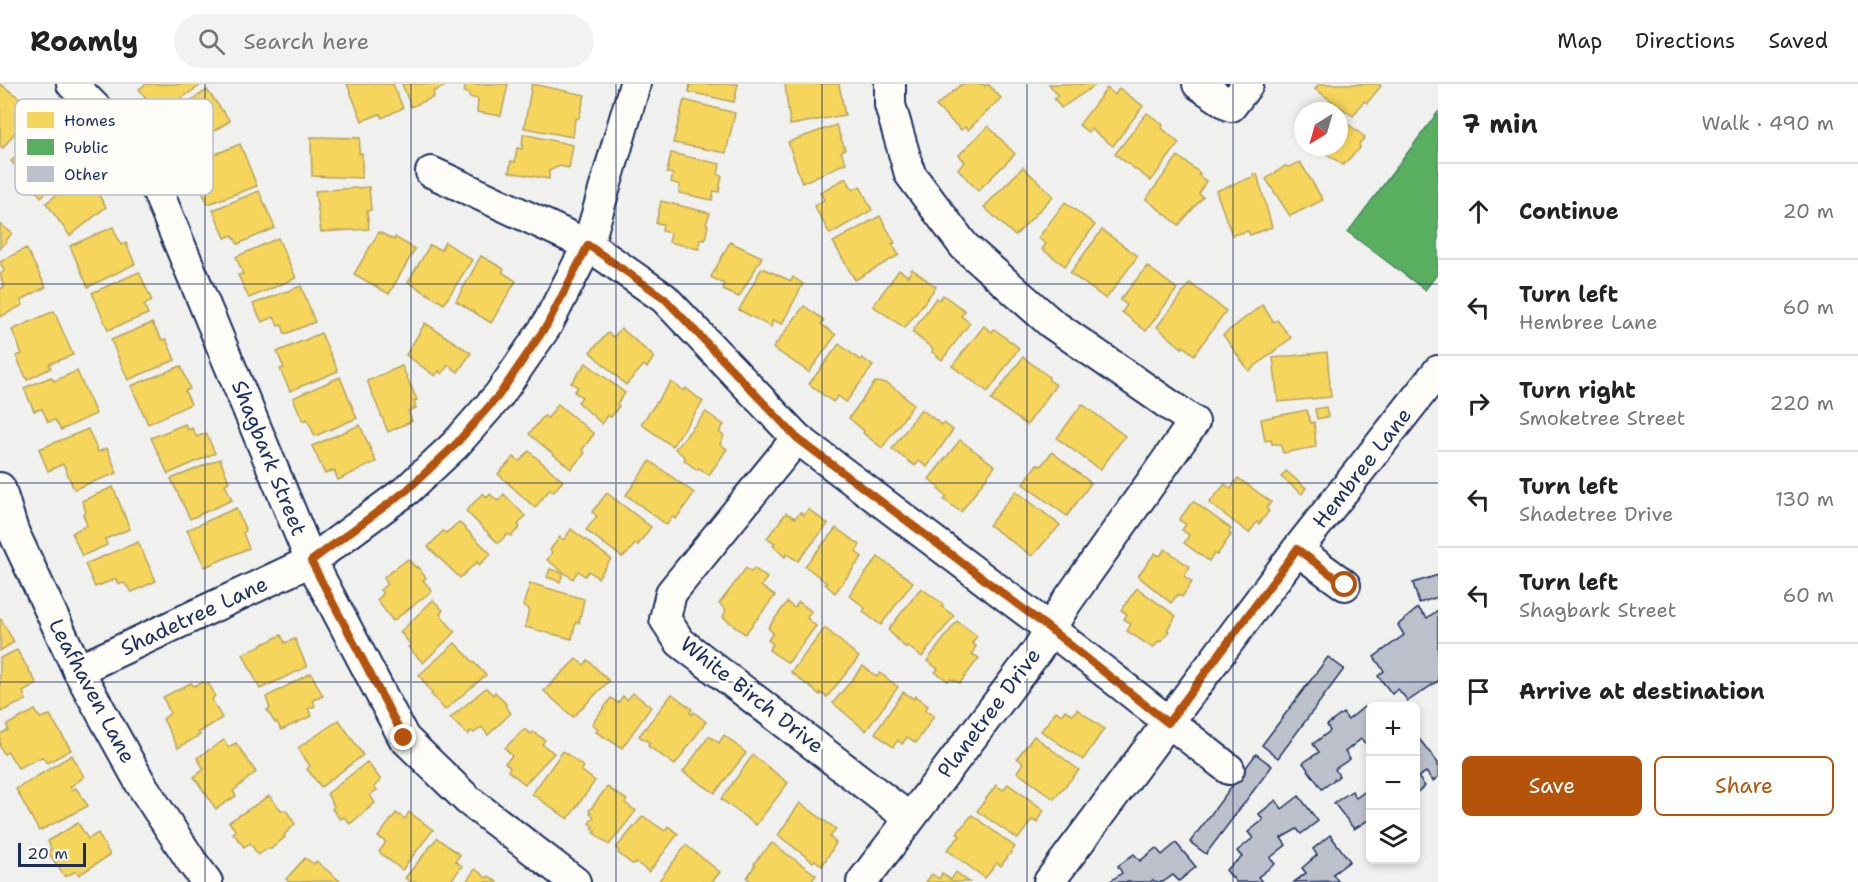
<!DOCTYPE html>
<html lang="en">
<head>
<meta charset="utf-8">
<style>
  body { margin:0; font-family:"Shantell Sans",sans-serif; background:#f2f2f2; color:#222 }
  .controls { position:absolute; right:18px; bottom:18px; display:grid; overflow:hidden; border-radius:9px; box-shadow:0 3px 9px #0003 }
  .controls button { width:54px; height:54px; display:grid; place-items:center; padding:0; border:0; border-bottom:2px solid #e0e0e0; background:#fff; color:#222; font:30px sans-serif }
  .compass { position:absolute; left:1294px; top:18px; width:54px; height:54px; border-radius:50%; background:#fff; box-shadow:0 3px 9px #0003; rotate:217deg }
  .scale { position:absolute; left:18px; bottom:15px; width:68px; box-sizing:border-box; padding-left:6px; border:3px solid #1b2f5e; border-top:0; font-size:16px; line-height:21px; white-space:nowrap; color:#1b2f5e; -webkit-text-stroke:4px #fdfcf7; paint-order:stroke }
  .stop { position:absolute; width:18px; height:18px; margin:-14px; border:4px solid #b45309; border-radius:50%; background:#fff }
  .stop.end { background:#b45309; border-color:#fff; box-shadow:0 2px 6px #0008 }
  .list { margin:0; padding:0; list-style:none }
  h2 { display:flex; justify-content:space-between; align-items:center; height:78px; margin:0; padding:0 24px; font-size:26px }
  h2 small { font-size:20px; font-weight:400; color:#767676 }
  .list li { display:grid; grid-template-columns:39px 1fr auto; gap:18px; align-items:center; box-sizing:border-box; height:96px; padding:0 24px; border-top:2px solid #e0e0e0 }
  .list b { display:block; font-size:22px; white-space:nowrap }
  .list p { margin:0; font-size:20px; white-space:nowrap; color:#767676 }
  .list em { font-size:20px; font-style:normal; color:#767676 }
  .actions { display:flex; gap:12px; padding:18px 24px }
  .actions a { flex:1; padding:14px 0; border:2px solid #b45309; border-radius:9px; text-align:center; font-size:21px; color:#b45309 }
  .actions .main { background:#b45309; color:#fff }
  .icon { flex:none; width:33px; height:33px; fill:none; stroke:currentColor; stroke-width:2; stroke-linecap:round; stroke-linejoin:round }
  .map { position:relative; flex:none; width:1438px; height:798px; overflow:hidden }
  header { display:flex; align-items:center; gap:36px; box-sizing:border-box; height:84px; padding:0 30px; background:#fff; border-bottom:2px solid #e0e0e0 }
  header strong { font-size:28px }
  nav { display:flex; gap:33px; margin-inline-start:auto; font-size:21px }
  .search { width:420px; height:54px; background:#f2f2f2; display:flex; align-items:center; gap:15px; box-sizing:border-box; padding:0 21px; border-radius:33px; color:#767676; font-size:22px }
  main { display:flex }
  aside { flex:1; background:#fff }
  .map>svg:first-child { display:block }
  .homes { fill:#f6d55c; stroke:#b4a35d; stroke-width:1.5 }
  .public { fill:#5aae61; stroke:#478860; stroke-width:1.5 }
  .building { fill:#bbc0ca; stroke:#1b2f5e; stroke-width:1.5 }
  .lines { fill:none; stroke-linecap:round; stroke-linejoin:round }
  .minor-casing { stroke:#1b2f5e; stroke-width:34 }
  .minor { stroke:#fdfcf7; stroke-width:30 }
  .route { stroke:#b45309; stroke-width:8 }
  .grid { fill:none; stroke:#1b2f5e; stroke-width:1.5; stroke-opacity:0.55 }
  .labels { text-anchor:middle; dominant-baseline:central; stroke-width:6; stroke-linejoin:round; paint-order:stroke }
  .street-label { font-size:21px; fill:#1b2f5e; stroke:#fdfcf7 }
  .key { fill:#fdfcf7; stroke:#b9bec9; stroke-width:1.5 }
  .key-label { font-size:16px; fill:#1b2f5e }
</style>
</head>
<body>
<header>
<strong>Roamly</strong>
<div class="search"><svg class="icon" aria-label="search" viewBox="0 0 24 24"><circle cx="10" cy="10" r="6"/><path d="M15 15l6 6"/></svg>Search here</div>
<nav><a>Map</a><a>Directions</a><a>Saved</a></nav>
</header>
<main>
<div class="map">
<svg width="1438" height="798" viewBox="0 0 1438 798">
  <rect width="100%" height="100%" fill="#f0f0ee"/>
  <filter id="ink" filterUnits="userSpaceOnUse"><feTurbulence type="fractalNoise" baseFrequency=".0167" numOctaves="2"/><feDisplacementMap in="SourceGraphic" scale="12" xChannelSelector="R" yChannelSelector="G"/><feConvolveMatrix kernelMatrix="1 2 1 2 8 2 1 2 1" color-interpolation-filters="sRGB"/></filter>
  <g filter="url(#ink)">
    <g class="homes">
      <path d="M0,0L21,15L22,27L28,31L3,64L0,62Z"/>
      <path d="M146,0H200L201,1L158,30L139,5Z"/>
      <path d="M347,0H393L403,24L382,34L380,30L362,37Z"/>
      <path d="M402,0H446L447,1L433,8L434,13L411,23Z"/>
      <path d="M466,0H508L501,32L477,28L478,15L469,13V10L464,8Z"/>
      <path d="M532,0L585,11L579,34L575,35L573,53L524,44Z"/>
      <path d="M690,0H738L734,18L689,8Z"/>
      <path d="M785,0H839L845,31L790,41Z"/>
      <path d="M962,0H983L985,2L988,0L1001,14L968,46L965,43L961,46L936,22Z"/>
      <path d="M1049,0H1097L1061,24L1054,14L1058,12Z"/>
      <path d="M1319,0H1378L1381,2L1367,19L1364,17L1353,32L1315,5Z"/>
      <path d="M1107,4L1115,11L1119,4L1143,22L1113,62L1091,45L1088,48L1079,41Z"/>
      <path d="M207,6L230,37L199,56L197,54L193,58L186,49L178,55L164,34Z"/>
      <path d="M684,16L735,29L726,69L673,59Z"/>
      <path d="M1147,29L1163,40L1162,44L1179,59L1151,97L1115,70Z"/>
      <path d="M1339,33L1365,53L1359,60L1360,64L1343,81L1317,63H1339Z"/>
      <path d="M836,41L845,65L841,68L846,79L802,99L788,58Z"/>
      <path d="M988,42L1015,70L978,107L958,85L965,78L959,71Z"/>
      <path d="M47,47L60,62L64,61L80,80L41,113L11,77Z"/>
      <path d="M523,50L573,61L569,84L560,82L549,87V95L509,88L511,77L515,78L517,64L522,65Z"/>
      <path d="M311,53L360,54L359,70L362,69V94L312,92Z"/>
      <path d="M240,60L257,102L208,120L198,99L202,96L194,79Z"/>
      <path d="M671,69L720,80L718,91L722,92L719,108L714,107L712,116L679,109L680,101L671,98L673,90L667,89Z"/>
      <path d="M1178,72L1200,89L1198,91L1206,97L1199,110L1203,113L1179,141L1146,115Z"/>
      <path d="M1300,78L1323,116L1290,132L1266,95L1285,82L1289,83Z"/>
      <path d="M1023,83L1053,112L1015,152L984,123Z"/>
      <path d="M88,87L102,108L98,110L106,123L70,152L46,119Z"/>
      <path d="M1253,90H1257L1272,143L1250,151L1248,147L1232,151L1216,107L1253,93Z"/>
      <path d="M846,94L853,106L860,102L872,126L830,150L814,122L824,116L820,108Z"/>
      <path d="M369,103L371,126L367,127L369,145L321,148L315,107Z"/>
      <path d="M259,107L275,144L238,160L232,151L225,154L213,126Z"/>
      <path d="M661,117L710,129L706,140L708,141L705,156L700,155L699,165L669,158L671,149L662,147L663,140L656,139Z"/>
      <path d="M1065,118L1095,141L1065,182L1042,165L1046,160L1038,154Z"/>
      <path d="M880,132L895,159L892,160L899,171L855,196L833,158Z"/>
      <path d="M0,140L12,149L0,165Z"/>
      <path d="M113,143L121,161L126,159L135,180L88,203L70,162Z"/>
      <path d="M1102,146L1138,172L1106,215L1070,189Z"/>
      <path d="M379,148L394,156L395,153L415,165L389,210L354,190Z"/>
      <path d="M278,154L296,194L249,214L238,191L243,190L236,173Z"/>
      <path d="M445,158L472,176L444,220L408,198L430,161L441,166Z"/>
      <path d="M730,158L762,173L739,213L723,206L724,200L711,193Z"/>
      <path d="M26,164L46,203L21,216L23,221L0,233V205L4,203L0,190L4,187L0,178Z"/>
      <path d="M481,172L504,185L502,188L516,197L491,239L456,217Z"/>
      <path d="M1147,182L1177,205L1146,247L1122,228L1127,221L1120,216Z"/>
      <path d="M762,184L791,197L793,193L803,200L782,240L773,236L771,243L739,226Z"/>
      <path d="M912,185L936,203L905,244L873,222L899,186L908,192Z"/>
      <path d="M139,188L152,217L144,221L148,230L108,246L92,209Z"/>
      <path d="M1190,199L1226,227L1194,271L1183,262L1182,264L1157,243Z"/>
      <path d="M301,202L315,238L285,250L282,241L278,242L274,233L262,238L253,220Z"/>
      <path d="M943,211L965,227L961,232L970,239L942,276L932,268L933,265L912,248L936,214L939,216Z"/>
      <path d="M1262,221L1274,238L1277,236L1291,254L1249,287L1223,251Z"/>
      <path d="M804,222L824,236L821,240L836,251L809,288L773,264Z"/>
      <path d="M54,227L73,271L49,280L51,284L27,296L16,272L22,270L12,246Z"/>
      <path d="M152,239L162,256L166,255L175,276L128,296L111,256Z"/>
      <path d="M425,239L471,269L458,288L448,281L442,290L439,287L435,292L406,271Z"/>
      <path d="M984,242L992,248L994,245L1019,264L988,308L952,282Z"/>
      <path d="M621,244L654,273L647,284L644,281L626,301L590,268L608,249L614,253Z"/>
      <path d="M321,249L338,287L290,307L280,285L284,284L277,268Z"/>
      <path d="M839,260L860,276L862,274L873,282L846,318L838,312L833,318L809,300Z"/>
      <path d="M1327,268L1331,313L1278,318L1273,274Z"/>
      <path d="M1023,273L1049,293L1048,295L1056,301L1027,341L991,316Z"/>
      <path d="M586,279L625,309L617,320L619,322L611,333L607,331L602,340L578,318L582,313L574,308L578,303L571,299Z"/>
      <path d="M181,282L190,305L185,307L191,320L148,340L131,302Z"/>
      <path d="M402,282L417,316L414,317L416,324L408,327L412,337L388,348L367,297Z"/>
      <path d="M77,287L96,330L61,346L55,336L48,338L42,325L34,327L24,304L51,293L54,297Z"/>
      <path d="M340,293L357,334L315,352L307,335L303,337L293,314Z"/>
      <path d="M671,298L684,307L686,304L703,318L672,362L641,340Z"/>
      <path d="M875,298L887,299L904,311L903,312L914,320L882,364L863,349L864,347L849,334Z"/>
      <path d="M558,320L594,350L582,366L585,369L571,385L529,350L544,332L548,334Z"/>
      <path d="M1082,320L1125,352L1100,386L1057,354Z"/>
      <path d="M1326,323L1328,333L1317,335L1315,325Z"/>
      <path d="M921,325L942,341L944,339L953,346L927,383L919,377L915,382L892,365Z"/>
      <path d="M1307,326L1311,339L1314,338L1316,363L1283,369L1280,360H1272L1271,356L1265,357L1261,335Z"/>
      <path d="M706,328L724,341L719,348L724,352L720,360L727,365L709,391L699,384L697,386L684,376L686,374L675,365Z"/>
      <path d="M185,340L188,346L192,344L197,353L206,349L215,369L168,390L151,354Z"/>
      <path d="M360,341L376,378L338,396L334,386L325,390L312,362Z"/>
      <path d="M88,345L98,368L107,364L117,389L74,405L63,380L48,387L39,365Z"/>
      <path d="M960,356L995,382L961,428L944,416L947,413L938,405L939,403L929,395Z"/>
      <path d="M529,367L563,397L553,408L550,405L535,424L498,390L514,373L520,377Z"/>
      <path d="M1052,368L1091,399L1067,432L1023,400L1037,380L1041,382Z"/>
      <path d="M220,375L229,398L225,400L232,416L190,435L171,395Z"/>
      <path d="M650,377L694,409L676,435L672,433L667,441L626,411Z"/>
      <path d="M1286,387L1306,404L1302,410L1281,393Z"/>
      <path d="M1238,394L1271,418L1266,425L1269,427L1259,440L1257,438L1249,449L1209,419L1225,400L1231,405Z"/>
      <path d="M113,403L130,445L105,455L107,461L82,472L72,449L87,441L83,430L86,428L82,417Z"/>
      <path d="M1016,407L1060,441L1032,472L989,441Z"/>
      <path d="M483,409L487,414L490,410L498,417L504,410L525,432L518,441L520,443L511,452L508,450L498,459L466,427Z"/>
      <path d="M607,409L651,443L638,461L635,460L627,470L622,473L586,446L597,432L592,428Z"/>
      <path d="M1193,417L1231,445L1229,448L1231,451L1217,471L1214,470L1209,477L1184,459L1189,451L1182,446L1186,440L1179,436Z"/>
      <path d="M236,424L246,447L243,449L249,464L205,483L187,446Z"/>
      <path d="M808,425L828,440L798,477L787,470L785,473L773,462L775,459L767,454L786,429L795,434L800,428L804,431Z"/>
      <path d="M459,438L491,470L479,481L477,478L460,494L428,463L443,447L446,449Z"/>
      <path d="M836,444L860,461L856,468L862,473L835,509L825,500L827,499L805,482Z"/>
      <path d="M571,445L611,475L598,494L589,487L585,492L578,487L573,495L547,476L552,468L550,466L560,453L564,456Z"/>
      <path d="M138,458L156,497L132,508L124,499L118,500L116,495L95,503L85,480Z"/>
      <path d="M1165,465L1190,483L1184,492L1192,498L1182,513L1178,510L1171,519L1138,492L1155,469L1160,472Z"/>
      <path d="M878,473L913,498L881,541L863,528L865,524L849,511Z"/>
      <path d="M408,475L416,484L417,482L426,494L423,496L432,507L393,537L377,516L383,510L380,506L387,500L384,493Z"/>
      <path d="M746,484L751,488L754,484L767,494L761,502L775,512L745,550L723,533L726,526L719,520Z"/>
      <path d="M550,485L563,489L560,498L547,493Z"/>
      <path d="M530,499L584,515L579,539L576,538L572,555L525,543L529,525L523,522Z"/>
      <path d="M921,504L943,520L942,523L954,532L922,573L907,562L906,564L888,546Z"/>
      <path d="M1137,504L1176,532L1167,546L1169,547L1161,558L1159,557L1153,564L1127,547L1131,540L1124,535L1127,530L1121,526Z"/>
      <path d="M433,516L443,526L440,530L455,548L423,579L408,563L411,561L400,548Z"/>
      <path d="M787,518L794,524L799,518L811,527L807,534L816,542L788,579L769,566L773,560L768,556L773,549L768,544Z"/>
      <path d="M1,535L14,558L0,567V536Z"/>
      <path d="M957,537L977,552L972,559L976,562L972,570L979,574L960,599L951,595L948,597L935,588L938,585L927,577Z"/>
      <path d="M825,544L859,573L827,613L820,609V611L791,588Z"/>
      <path d="M281,551L285,559L295,555L307,583L260,605L243,570Z"/>
      <path d="M455,559L486,591L445,626L431,610L432,609L419,591Z"/>
      <path d="M17,566L37,600L23,608L26,616L0,628V574Z"/>
      <path d="M576,575L584,581L588,576L609,597L573,633L544,607Z"/>
      <path d="M863,582L877,593L880,589L898,603L866,647L833,619Z"/>
      <path d="M311,589L323,612L313,616L315,622L308,625L312,632L281,646L277,638L275,639L267,626L270,625L266,613Z"/>
      <path d="M203,598L209,600L215,611L212,616L222,634L198,649L200,651L178,664L163,635L170,629L163,613L191,599L194,602Z"/>
      <path d="M486,604L493,611L495,608L506,620L505,622L511,629L488,651L482,643L474,649L471,647L468,651L450,634Z"/>
      <path d="M903,608L914,615L915,612L928,622L925,626L934,632L916,659L907,653L902,660L898,656L893,663L875,649Z"/>
      <path d="M633,609L651,623L622,664L596,648L598,645L592,640L611,614L618,619L623,612L627,616Z"/>
      <path d="M672,610L692,625L690,628L692,631L694,628L706,638L675,681L648,662L650,659L639,652Z"/>
      <path d="M1077,625L1104,645L1083,676L1041,647L1056,627L1062,631L1065,626L1073,631Z"/>
      <path d="M35,626L40,634L50,631L71,666L47,679L42,673L18,684L8,668L4,670L0,663V650L8,646L7,641Z"/>
      <path d="M339,636L363,671L321,703L307,685L310,682L298,664Z"/>
      <path d="M524,645L531,650L533,648L545,656L542,660L554,669L525,700L508,687L510,683L505,679L512,672L505,664Z"/>
      <path d="M724,651L746,669L715,709L683,688L709,652L719,659Z"/>
      <path d="M1034,652L1079,686L1054,715L1017,688L1023,679L1017,674Z"/>
      <path d="M224,656L228,663L236,659L256,688L233,707L236,712L216,725L194,693L204,685L197,674Z"/>
      <path d="M563,667L584,683L581,686L595,697L568,735L532,710Z"/>
      <path d="M72,671L84,693L70,703L72,706L76,704L88,722L39,747L16,705Z"/>
      <path d="M753,671L788,699L756,741L721,715Z"/>
      <path d="M367,678L381,696L374,703L377,706L370,711L375,719L350,740L344,733L340,735L332,725L334,722L327,710Z"/>
      <path d="M1008,700L1044,726L1037,738L1032,736L1018,755L977,727L996,701L1003,706Z"/>
      <path d="M607,703L627,716L625,719L636,727L609,761L594,749L595,747L592,744L593,742L589,739L594,733L589,727Z"/>
      <path d="M269,712L281,726H286L295,740L284,751L285,753L271,765H267L258,771L250,759L244,763L233,749L236,747L229,738Z"/>
      <path d="M800,719L836,745L830,753L836,759L822,782L815,776L813,778L778,751Z"/>
      <path d="M409,728L433,746L402,786L379,768L386,758L378,753L396,729L405,735Z"/>
      <path d="M972,731L1015,763L1001,782L997,779L985,794L947,766L960,752L957,749Z"/>
      <path d="M643,732L665,747L668,742L678,750L649,788L637,779L632,780L618,769L619,767L616,764Z"/>
      <path d="M78,739L88,755L98,749L110,771L79,791L76,787L65,793L48,768L51,765L48,757Z"/>
      <path d="M437,754L460,771L455,777L462,782L450,798H410L405,794Z"/>
      <path d="M772,759L816,791L811,798H753L747,794L755,781L754,779Z"/>
      <path d="M686,761L720,788L712,798H658Z"/>
      <path d="M305,774L314,780L316,777L340,797L289,798L286,795Z"/>
      <path d="M475,785L487,794L489,792L497,798H466Z"/>
      <path d="M956,788L969,798H926L932,790L939,795L942,789L951,796Z"/>
    </g>
    <path class="public" d="M1438,28V189L1425,206L1348,148Z"/>
    <g class="building">
      <path d="M1438,491V513L1419,519L1413,499Z"/>
      <path d="M1418,524L1427,534L1438,526V597L1408,617L1398,605L1392,610L1378,592L1384,587L1374,573L1404,551L1398,541Z"/>
      <path d="M1328,573L1344,585L1278,674L1262,661Z"/>
      <path d="M1364,623L1370,629V657L1366,660L1361,655L1345,668L1350,675L1335,685L1339,692L1322,705L1303,679L1319,668L1313,660L1330,647L1327,641L1343,629L1348,636Z"/>
      <path d="M1420,656L1438,679V693L1433,697L1426,688L1418,693L1425,702L1416,709V659Z"/>
      <path d="M1256,670L1272,682L1206,770L1190,758Z"/>
      <path d="M1370,704V735L1354,745L1334,719L1352,707L1356,714Z"/>
      <path d="M1299,712L1318,737L1301,750L1297,745L1281,754L1286,761L1270,774L1275,780L1258,793L1262,798H1236L1226,786L1242,773L1237,767L1253,754L1248,748L1263,736L1259,730L1276,716L1282,725Z"/>
      <path d="M1330,751L1350,777L1333,790L1338,797L1294,798L1306,789L1302,784L1317,771L1313,765Z"/>
      <path d="M1176,759L1196,783L1179,797L1173,791L1163,798H1155L1153,796L1150,798H1109L1122,789L1118,782L1134,770L1140,777L1156,764L1162,771Z"/>
    </g>
    <g class="lines">
      <g class="minor-casing">
        <g id="minor">
          <path d="M72,0L143,72L311,477L404,654L468,716L575,798"/>
          <path d="M1198,0L1231,22L1248,0"/>
          <path d="M431,88L588,161L664,214L797,354L1050,545L1229,685"/>
          <path d="M797,354L671,509L665,535L680,558L909,734"/>
          <path d="M0,404L13,447L78,586L141,700L192,778L207,798"/>
          <path d="M1297,466L1345,501"/>
          <path d="M78,586L311,477L407,406L455,361L499,311L547,241L588,161L635,0"/>
          <path d="M862,798L1037,567L1066,519L1194,338L1051,239L964,162L910,90L890,21V0"/>
          <path d="M1049,798L1297,466L1438,287"/>
        </g>
      </g>
      <use href="#minor" class="minor"/>
    </g>
  </g>
  <g class="lines" filter="url(#ink)">
    <path class="route" d="M404,654L311,477L407,406L455,361L499,311L547,241L588,161L664,214L797,354L1050,545L1168,639L1297,465L1345,501"/>
  </g>
  <path class="grid" d="M205,0V798M411,0V798M616,0V798M822,0V798M1027,0V798M1233,0V798M0,200H1438M0,399H1438M0,598H1438"/>
  <g class="labels">
    <g class="street-label">
      <text transform="translate(269 374) rotate(68)">Shagbark Street</text>
      <text transform="translate(1362 384) rotate(-52)">Hembree Lane</text>
      <text transform="translate(194 532) rotate(-25)">Shadetree Lane</text>
      <text transform="translate(92 607) rotate(62)">Leafhaven Lane</text>
      <text transform="translate(752 611) rotate(38)">White Birch Drive</text>
      <text transform="translate(989 629) rotate(-53)">Planetree Drive</text>
    </g>
  </g>
  <rect x="15" y="15" width="198" height="96" rx="9" class="key"/>
  <rect x="27" y="28" width="27" height="16" fill="#f6d55c"/>
  <rect x="27" y="55" width="27" height="16" fill="#5aae61"/>
  <rect x="27" y="82" width="27" height="16" fill="#bbc0ca"/>
  <g class="key-label">
    <text x="64" y="42">Homes</text>
    <text x="64" y="69">Public</text>
    <text x="64" y="96">Other</text>
  </g>
</svg>
<div class="controls">
<button>+</button>
<button>−</button>
<button><svg class="icon" aria-label="layers" viewBox="0 0 24 24"><path d="M12 4l9 5-9 5-9-5zM3 14l9 5 9-5"/></svg></button>
</div>
<svg class="compass" viewBox="-18 -18 36 36"><path d="M0-13l5 13h-10z" fill="#e53935"/><path d="M0 13l5-13h-10z" fill="#767676"/></svg>
<div class="scale">20 m</div>
<div class="stop" style="left:1345px;top:501px"></div>
<div class="stop end" style="left:404px;top:654px"></div>
</div>
<aside>
<h2>7 min<small>Walk · 490 m</small></h2>
<ul class="list">
<li><svg class="icon" aria-label="ahead" viewBox="0 0 24 24"><path d="M12 20V5M6 11l6-6 6 6"/></svg><div><b>Continue</b></div><em>20 m</em></li>
<li><svg class="icon" aria-label="left" viewBox="0 0 24 24"><path d="M17 20v-9H6M10 6l-5 5 5 5"/></svg><div><b>Turn left</b><p>Hembree Lane</p></div><em>60 m</em></li>
<li><svg class="icon" aria-label="right" viewBox="0 0 24 24"><path d="M7 20v-9h11M14 6l5 5-5 5"/></svg><div><b>Turn right</b><p>Smoketree Street</p></div><em>220 m</em></li>
<li><svg class="icon" aria-label="left" viewBox="0 0 24 24"><path d="M17 20v-9H6M10 6l-5 5 5 5"/></svg><div><b>Turn left</b><p>Shadetree Drive</p></div><em>130 m</em></li>
<li><svg class="icon" aria-label="left" viewBox="0 0 24 24"><path d="M17 20v-9H6M10 6l-5 5 5 5"/></svg><div><b>Turn left</b><p>Shagbark Street</p></div><em>60 m</em></li>
<li><svg class="icon" aria-label="arrive" viewBox="0 0 24 24"><path d="M6 21V4h12l-3 4 3 4H6"/></svg><div><b>Arrive at destination</b></div></li>
</ul>
<div class="actions"><a class="main">Save</a><a>Share</a></div>
</aside>
</main>
</body>
</html>
